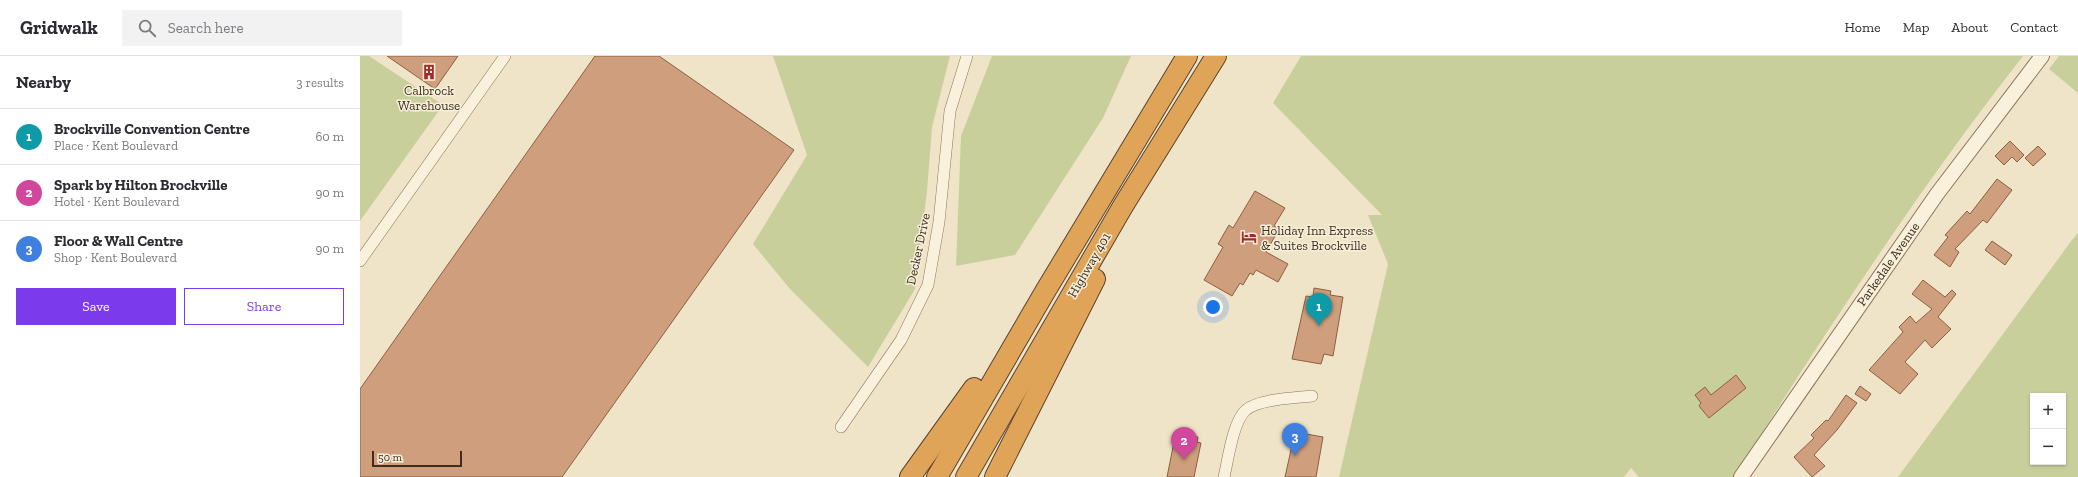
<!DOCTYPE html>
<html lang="en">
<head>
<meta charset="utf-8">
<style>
  body { margin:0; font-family:"Zilla Slab",serif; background:#f2f2f3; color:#2b2b33 }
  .controls { position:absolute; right:12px; bottom:12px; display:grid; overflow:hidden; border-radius:0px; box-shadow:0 1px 3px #0004 }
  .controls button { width:36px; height:36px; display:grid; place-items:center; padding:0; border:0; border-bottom:1px solid #e1e1e2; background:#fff; color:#2b2b33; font:20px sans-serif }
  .scale { position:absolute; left:12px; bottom:10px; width:90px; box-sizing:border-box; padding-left:4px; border:2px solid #3d2e20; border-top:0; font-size:11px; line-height:14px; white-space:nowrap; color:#3d2e20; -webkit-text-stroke:3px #f7eed8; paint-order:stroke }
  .you { position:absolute; left:853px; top:251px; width:14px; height:14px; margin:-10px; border:3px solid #fff; border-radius:50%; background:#1a73e8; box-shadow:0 0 0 6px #1a73e833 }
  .badge { display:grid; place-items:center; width:26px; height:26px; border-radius:50%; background:#7c3aed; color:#fff; font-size:13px; font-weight:700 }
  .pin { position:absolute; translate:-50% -33px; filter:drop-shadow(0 1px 2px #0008) }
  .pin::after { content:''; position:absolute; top:21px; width:14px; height:12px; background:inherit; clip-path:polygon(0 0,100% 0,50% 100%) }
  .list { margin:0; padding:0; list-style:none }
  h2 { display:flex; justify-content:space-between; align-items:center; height:52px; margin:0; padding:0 16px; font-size:17px }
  h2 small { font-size:13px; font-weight:400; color:#7c7c81 }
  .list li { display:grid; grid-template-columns:26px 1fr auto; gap:12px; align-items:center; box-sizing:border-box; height:56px; padding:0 16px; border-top:1px solid #e1e1e2 }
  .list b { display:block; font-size:15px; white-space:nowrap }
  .list p { margin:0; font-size:13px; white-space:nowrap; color:#7c7c81 }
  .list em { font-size:13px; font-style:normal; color:#7c7c81 }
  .actions { display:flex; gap:8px; padding:12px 16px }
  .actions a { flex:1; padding:9px 0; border:1px solid #7c3aed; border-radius:0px; text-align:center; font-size:14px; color:#7c3aed }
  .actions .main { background:#7c3aed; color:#fff }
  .icon { flex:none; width:22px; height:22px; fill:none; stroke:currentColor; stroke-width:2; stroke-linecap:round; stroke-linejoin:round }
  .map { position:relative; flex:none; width:1718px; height:421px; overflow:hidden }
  header { display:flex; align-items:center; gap:24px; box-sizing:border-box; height:56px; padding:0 20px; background:#fff; border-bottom:1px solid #e1e1e2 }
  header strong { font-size:19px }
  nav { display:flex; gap:22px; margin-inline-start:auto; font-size:14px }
  .search { width:280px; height:36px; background:#f2f2f3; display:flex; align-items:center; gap:10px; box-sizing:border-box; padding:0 14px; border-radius:0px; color:#7c7c81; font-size:15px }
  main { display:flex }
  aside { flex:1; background:#fff }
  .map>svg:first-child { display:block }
  .green { fill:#c9cf9b; fill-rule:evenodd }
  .building { fill:#cf9f7d; stroke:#8d5f41 }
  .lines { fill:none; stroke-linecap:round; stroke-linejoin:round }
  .minor-casing { stroke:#8d765c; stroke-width:12 }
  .tertiary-casing { stroke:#8d765c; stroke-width:16 }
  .motorway-casing { stroke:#5b4430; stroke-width:22 }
  .minor { stroke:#faf1dc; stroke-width:11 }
  .tertiary { stroke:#faf1dc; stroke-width:14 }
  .motorway { stroke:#e0a458; stroke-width:20 }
  .labels { text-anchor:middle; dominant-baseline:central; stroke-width:3; stroke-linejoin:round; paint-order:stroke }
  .poi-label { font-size:13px; fill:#3d2e20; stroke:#f7eed8 }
  .street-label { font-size:13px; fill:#3d2e20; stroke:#f7eed8 }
</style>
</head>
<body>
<header>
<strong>Gridwalk</strong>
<div class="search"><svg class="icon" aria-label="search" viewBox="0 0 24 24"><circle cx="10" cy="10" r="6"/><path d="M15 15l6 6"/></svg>Search here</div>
<nav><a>Home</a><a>Map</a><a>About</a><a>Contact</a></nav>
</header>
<main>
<aside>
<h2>Nearby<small>3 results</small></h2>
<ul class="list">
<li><span class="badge" style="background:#0f9aa8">1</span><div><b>Brockville Convention Centre</b><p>Place · Kent Boulevard</p></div><em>60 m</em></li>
<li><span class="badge" style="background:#d1479c">2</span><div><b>Spark by Hilton Brockville</b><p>Hotel · Kent Boulevard</p></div><em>90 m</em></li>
<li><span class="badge" style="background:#3f7fe0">3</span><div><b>Floor &amp; Wall Centre</b><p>Shop · Kent Boulevard</p></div><em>90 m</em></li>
</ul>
<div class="actions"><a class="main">Save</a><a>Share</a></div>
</aside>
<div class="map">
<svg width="1718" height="421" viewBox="0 0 1718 421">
  <rect width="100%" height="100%" fill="#f0e4c8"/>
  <g class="green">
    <path d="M0,0H9L83,49L0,165Z"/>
    <path d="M413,0H590L572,71L567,135L555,233L508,311L430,233L393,188L447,99Z"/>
    <path d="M632,0H771L743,62L655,199L596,210L601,80Z"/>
    <path d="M941,0H1663C1558,134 1465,277 1374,421H1279L1271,412L1264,421H979L1028,208L1008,159H1022L913,47Z"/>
    <path d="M1699,0H1718V37L1689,13Z"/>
    <path d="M1718,177V421H1538L1712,184ZM1673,340H1703V406H1673Z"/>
  </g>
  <g class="building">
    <path d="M27,0H98L75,33Z"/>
    <path d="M235,0H299L434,94L202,421H0V333Z"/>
    <path d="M1650,85L1664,99L1657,106L1652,101L1644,109L1635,100Z"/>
    <path d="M1678,90L1686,98L1673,110L1665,102Z"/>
    <path d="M1637,123L1652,134L1627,167L1623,164L1595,193L1599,196L1590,211L1574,199L1588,181L1585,179L1607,155L1610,158Z"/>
    <path d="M895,135L925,152L914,170L919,173L906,196L928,208L918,226L896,214L893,219L890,217L883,229L880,227L872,240L844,224L863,191L858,188L869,169L873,172Z"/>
    <path d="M1632,185L1652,199L1645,209L1625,194Z"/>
    <path d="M1563,224L1585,241L1592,234L1596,238L1578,261L1591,273L1572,292L1565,284L1545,306L1558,318L1540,338L1509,314L1543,276L1539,271L1550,260L1556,267L1572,253L1552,238Z"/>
    <path d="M954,232L971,235L970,239L983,241L973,300L964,298L961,308L932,303L946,240L953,241Z"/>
    <path d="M1376,319L1386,332L1349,362L1339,350L1341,347L1335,339L1345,331L1351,339Z"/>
    <path d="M1500,330L1511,338L1506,345L1495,338Z"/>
    <path d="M1486,339L1497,347L1477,374L1454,399L1465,410L1452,421L1434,401L1454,382L1451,379L1466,364L1468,365Z"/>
    <path d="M935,376L963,381L956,421H925Z"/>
    <path d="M827,379L838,381L837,386L841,387L834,421H807L815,381L826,383Z"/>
  </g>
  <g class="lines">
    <g class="minor-casing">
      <g id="minor">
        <path d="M0,205L145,0"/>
        <path d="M481,371L541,284L568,229L579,166L590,55L607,0"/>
        <path d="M864,421C868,404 873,365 886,354C898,343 935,342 952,340"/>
      </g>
    </g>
    <g class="tertiary-casing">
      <path id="tertiary" d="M1381,421L1577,138L1682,0"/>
    </g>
    <g class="motorway-casing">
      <g id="motorway">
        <path d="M550,421L614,332"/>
        <path d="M577,421L686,234L827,0"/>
        <path d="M606,421L763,150L856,0"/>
        <path d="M635,421L735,223"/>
      </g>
    </g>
    <use href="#minor" class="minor"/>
    <use href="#tertiary" class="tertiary"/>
    <use href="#motorway" class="motorway"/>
  </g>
  <defs>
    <g id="building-bare" transform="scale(1.2)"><path d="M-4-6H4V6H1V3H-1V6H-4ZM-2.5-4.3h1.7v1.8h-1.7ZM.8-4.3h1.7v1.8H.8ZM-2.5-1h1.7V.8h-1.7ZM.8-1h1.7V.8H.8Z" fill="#9e2a2b" stroke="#f7eed8" stroke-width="2.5" paint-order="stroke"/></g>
    <g id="hotel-bare" transform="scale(1.2)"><path d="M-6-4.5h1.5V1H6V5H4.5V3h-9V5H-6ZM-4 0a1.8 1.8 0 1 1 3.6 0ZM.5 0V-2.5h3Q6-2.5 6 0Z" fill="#9e2a2b" stroke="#f7eed8" stroke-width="2.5" paint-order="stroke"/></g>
  </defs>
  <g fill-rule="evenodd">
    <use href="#building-bare" x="69" y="16"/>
    <use href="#hotel-bare" x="889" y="181"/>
  </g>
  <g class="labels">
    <g class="poi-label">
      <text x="69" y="34">Calbrock<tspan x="69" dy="15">Warehouse</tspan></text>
      <text x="901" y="174" text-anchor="start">Holiday Inn Express<tspan x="901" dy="15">&amp; Suites Brockville</tspan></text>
    </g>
    <g class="street-label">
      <text transform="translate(558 193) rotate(-78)">Decker Drive</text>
      <text transform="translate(1528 208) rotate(-55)">Parkedale Avenue</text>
      <text transform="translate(729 209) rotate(-60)">Highway 401</text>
    </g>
  </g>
</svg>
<div class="controls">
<button>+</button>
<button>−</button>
</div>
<div class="scale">50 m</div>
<div class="you"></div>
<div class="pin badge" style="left:959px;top:270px;background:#0f9aa8">1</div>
<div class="pin badge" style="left:824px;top:404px;background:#d1479c">2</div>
<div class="pin badge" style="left:935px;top:400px;background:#3f7fe0">3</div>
</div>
</main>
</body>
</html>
